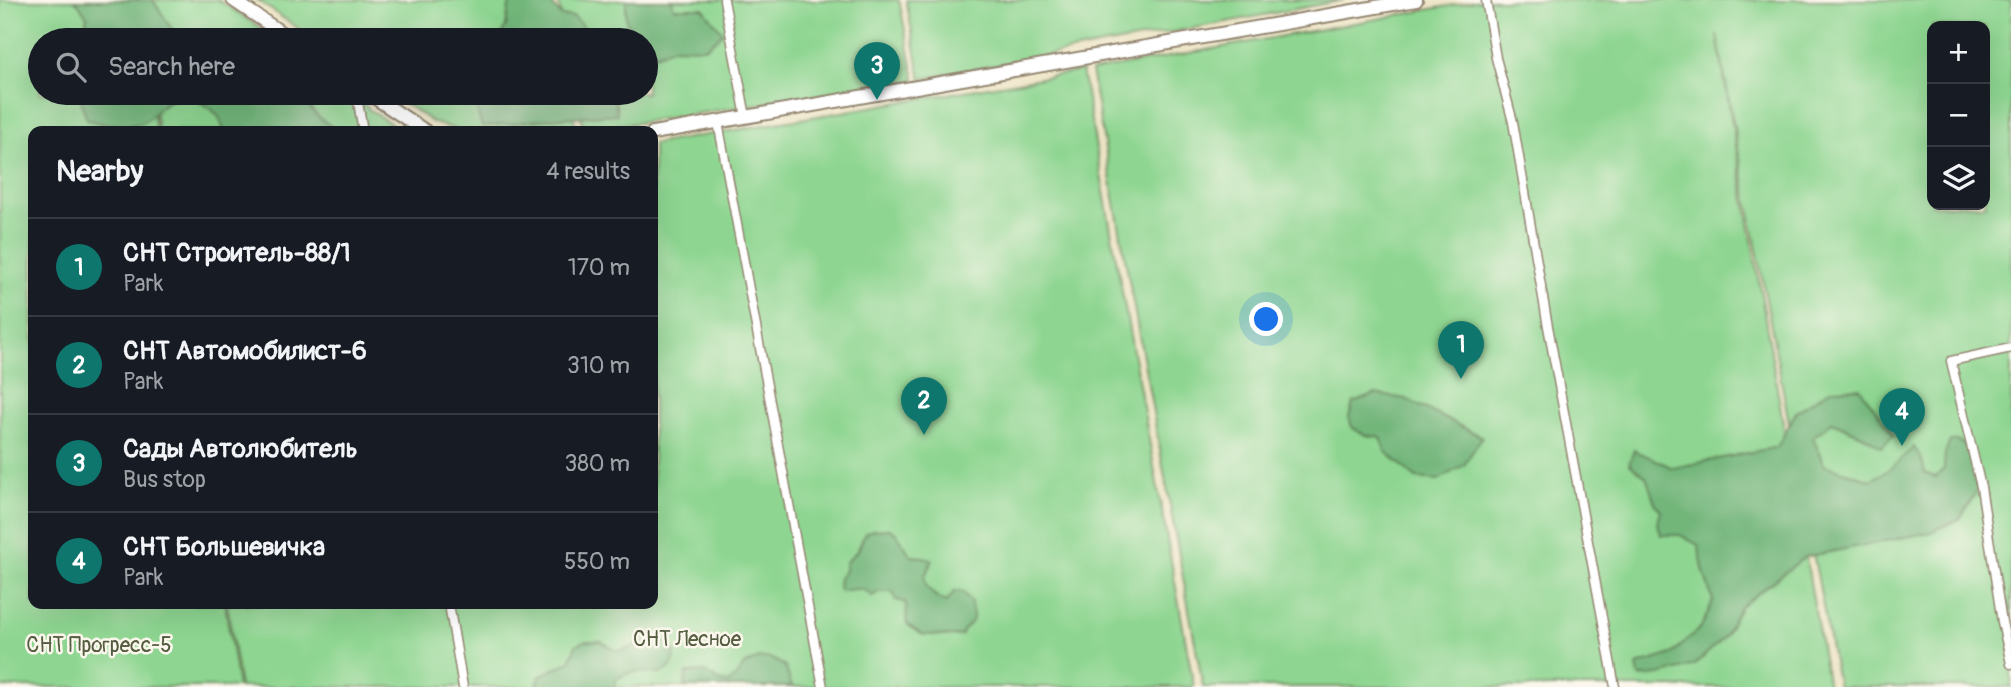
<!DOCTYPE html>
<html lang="en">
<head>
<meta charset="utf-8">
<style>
  body { margin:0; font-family:Pangolin,sans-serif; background:#242831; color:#f1f3f6 }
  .controls { position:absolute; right:21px; top:21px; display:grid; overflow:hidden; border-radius:14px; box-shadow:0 7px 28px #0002 }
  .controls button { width:63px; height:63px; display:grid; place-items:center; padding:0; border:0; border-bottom:2px solid #363941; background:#171b24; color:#f1f3f6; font:35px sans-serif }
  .you { position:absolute; left:1267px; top:320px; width:24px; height:24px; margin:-18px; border:5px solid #fff; border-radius:50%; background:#1a73e8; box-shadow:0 0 0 10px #1a73e833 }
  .badge { display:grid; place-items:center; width:46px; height:46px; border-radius:50%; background:#0f766e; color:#fff; font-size:23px; font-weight:700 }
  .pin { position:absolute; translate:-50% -58px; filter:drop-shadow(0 2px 4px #0008) }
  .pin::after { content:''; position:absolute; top:37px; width:24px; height:21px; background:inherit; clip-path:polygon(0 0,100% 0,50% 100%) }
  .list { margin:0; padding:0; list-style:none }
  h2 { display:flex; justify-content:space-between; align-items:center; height:91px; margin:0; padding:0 28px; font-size:30px }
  h2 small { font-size:23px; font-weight:400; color:#9ea1a6 }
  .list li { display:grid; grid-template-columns:46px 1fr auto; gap:21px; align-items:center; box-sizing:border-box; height:98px; padding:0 28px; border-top:2px solid #363941 }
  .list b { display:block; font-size:26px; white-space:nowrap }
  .list p { margin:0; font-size:23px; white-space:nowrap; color:#9ea1a6 }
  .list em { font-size:23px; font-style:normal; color:#9ea1a6 }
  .icon { flex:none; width:38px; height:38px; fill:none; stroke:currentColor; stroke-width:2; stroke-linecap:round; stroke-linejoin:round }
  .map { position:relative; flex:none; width:2011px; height:687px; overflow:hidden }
  .search { position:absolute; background:#171b24; box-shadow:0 7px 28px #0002; left:28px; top:28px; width:630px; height:77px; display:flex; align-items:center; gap:18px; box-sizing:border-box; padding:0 24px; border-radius:38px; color:#9ea1a6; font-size:26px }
  .panel { position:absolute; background:#171b24; box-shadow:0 7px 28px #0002; left:28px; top:126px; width:630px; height:483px; border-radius:14px }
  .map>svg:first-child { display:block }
  .green { fill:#8dd590; stroke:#648057; stroke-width:2; fill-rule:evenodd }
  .forest { fill:#72b67a; stroke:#56704c; stroke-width:2 }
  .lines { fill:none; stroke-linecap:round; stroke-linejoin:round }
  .street-casing { stroke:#948772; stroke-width:11 }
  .secondary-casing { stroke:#948772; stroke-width:16 }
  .street { stroke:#fff; stroke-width:8 }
  .secondary { stroke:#fff; stroke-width:12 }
  .labels { text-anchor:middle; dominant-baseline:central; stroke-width:5; stroke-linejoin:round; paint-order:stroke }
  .park-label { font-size:21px; fill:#545d40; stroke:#fbf7ec }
</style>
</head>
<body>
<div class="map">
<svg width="2011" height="687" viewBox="0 0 2011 687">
  <rect width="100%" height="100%" fill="#fbf7ec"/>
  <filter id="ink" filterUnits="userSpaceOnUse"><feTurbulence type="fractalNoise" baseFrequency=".0143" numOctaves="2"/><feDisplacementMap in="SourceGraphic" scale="14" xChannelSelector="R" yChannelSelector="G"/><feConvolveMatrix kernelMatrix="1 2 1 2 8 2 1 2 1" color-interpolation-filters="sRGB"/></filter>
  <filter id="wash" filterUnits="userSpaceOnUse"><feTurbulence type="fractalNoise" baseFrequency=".00686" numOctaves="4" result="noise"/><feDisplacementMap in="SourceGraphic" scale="28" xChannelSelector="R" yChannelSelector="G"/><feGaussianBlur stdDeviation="1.57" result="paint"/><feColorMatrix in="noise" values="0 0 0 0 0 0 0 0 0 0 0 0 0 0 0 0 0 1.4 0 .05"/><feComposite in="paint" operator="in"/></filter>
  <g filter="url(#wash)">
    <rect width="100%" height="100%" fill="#ede4c5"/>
    <g class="green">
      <path d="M0,0H136L142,40H40V93H150L156,131H33V604H225L238,687H0Z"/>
      <path d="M140,0H218L279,40H145Z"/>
      <path d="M257,0H551L559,40H315Z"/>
      <path d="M558,0H899L915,80L584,131L576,93H646V40H566Z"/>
      <path d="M906,0H1344L921,79Z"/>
      <path d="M1481,0H2011V687H1838L1717,35L1828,687H1203L1091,71ZM1932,26H1985V205H1932Z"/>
      <path d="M1082,71L1194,687H240L227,604H653V144Z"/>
      <path d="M153,93H353L370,110L402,131H158Z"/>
      <path d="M389,93H569L576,130L461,131L434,123Z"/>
    </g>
    <g class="forest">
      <path d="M73,0H153L179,40H90L85,26L87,17L78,3Z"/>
      <path d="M510,0H549L561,16L574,17L596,40H526L524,36L522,40H502L501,35L506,26Z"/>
      <path d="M626,0H672L674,8H703L723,33L705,48L674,47L655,55L646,48V40H638L626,21Z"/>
      <path d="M78,93H213L220,97L229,96L232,93H306C306,113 324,119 337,131H224C222,126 221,120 218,116C204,100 182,91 164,104C155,111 149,122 138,124C121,128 104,124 88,120C82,112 84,103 78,93Z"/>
      <path d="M483,93H614L617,114L547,119L482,127L475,104Z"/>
      <path d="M1860,388L1894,436L1881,447L1864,436L1832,422L1813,437L1824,465L1871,480L1890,469L1914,447L1922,460L1925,473L1935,477L1944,469L1945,454L1950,441C1974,437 1974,472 1978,489L1960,519L1931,532L1805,557L1740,607L1725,636L1695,665L1659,675L1639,677L1637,665L1672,654L1702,626L1713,601L1704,573L1698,545L1680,535H1661L1658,523L1661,510L1655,503L1646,477L1629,464L1634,450L1673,468L1777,447L1796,412L1831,389Z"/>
      <path d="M1375,394L1406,399L1482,437L1464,465L1438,480L1416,478L1385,451L1381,437L1365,435L1352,427L1349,417L1353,403Z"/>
      <path d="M890,529L897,534L911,556L924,557L932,560C931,567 927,570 925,576C922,588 937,598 946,602L955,591L963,592L971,602C970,608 974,612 973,618C972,626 963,627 962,635C948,639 935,633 923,635C899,620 909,627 906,603L896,600L893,592H879L872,596C860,584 855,590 841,591L838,587L839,578L845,571V563L858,550L865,533L872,530Z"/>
      <path d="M648,640C656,640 664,639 670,644C679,653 675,668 663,672C654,675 643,671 634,672C628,673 623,676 617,678L614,687H537L540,676L570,661L576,645L584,641H601L615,650H624Z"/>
      <path d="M759,658H770L785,666L792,687H686L685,681L687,673L705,672L719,681L727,683L734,679L744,665Z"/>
    </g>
  </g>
  <g filter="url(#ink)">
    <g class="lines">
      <g class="street-casing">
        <g id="street">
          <path d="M724,0L746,117"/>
          <path d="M1486,0L1496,58L1513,122L1547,321L1615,687"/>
          <path d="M358,93V102L363,131"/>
          <path d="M718,122L823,687"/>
          <path d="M2011,348L1951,361L1981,487L2002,622L2011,664"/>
          <path d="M449,604L463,687"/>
        </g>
      </g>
      <g class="secondary-casing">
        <g id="secondary">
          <path d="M233,0L292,40"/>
          <path d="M368,93L425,131"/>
          <path d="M653,133L1416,0"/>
        </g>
      </g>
      <use href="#street" class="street"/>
      <use href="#secondary" class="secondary"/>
    </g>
  </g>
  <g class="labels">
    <g class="park-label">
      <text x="687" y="639">СНТ Лесное</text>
      <text x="99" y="645">СНТ Прогресс-5</text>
    </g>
  </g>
</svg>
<div class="controls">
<button>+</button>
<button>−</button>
<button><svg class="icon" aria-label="layers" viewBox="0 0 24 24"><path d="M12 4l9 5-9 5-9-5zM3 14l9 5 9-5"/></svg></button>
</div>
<div class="you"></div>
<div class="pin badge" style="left:1461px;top:379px">1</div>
<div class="pin badge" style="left:924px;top:435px">2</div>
<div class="pin badge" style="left:877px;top:100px">3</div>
<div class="pin badge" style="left:1902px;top:446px">4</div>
<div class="search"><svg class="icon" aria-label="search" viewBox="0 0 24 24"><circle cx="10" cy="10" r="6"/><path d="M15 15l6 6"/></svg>Search here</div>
<section class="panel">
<h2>Nearby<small>4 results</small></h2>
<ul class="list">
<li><span class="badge">1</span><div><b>СНТ Строитель-88/1</b><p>Park</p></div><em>170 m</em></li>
<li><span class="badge">2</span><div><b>СНТ Автомобилист-6</b><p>Park</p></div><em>310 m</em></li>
<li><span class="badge">3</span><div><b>Сады Автолюбитель</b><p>Bus stop</p></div><em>380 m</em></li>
<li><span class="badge">4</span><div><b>СНТ Большевичка</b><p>Park</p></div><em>550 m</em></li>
</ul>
</section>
</div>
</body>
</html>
